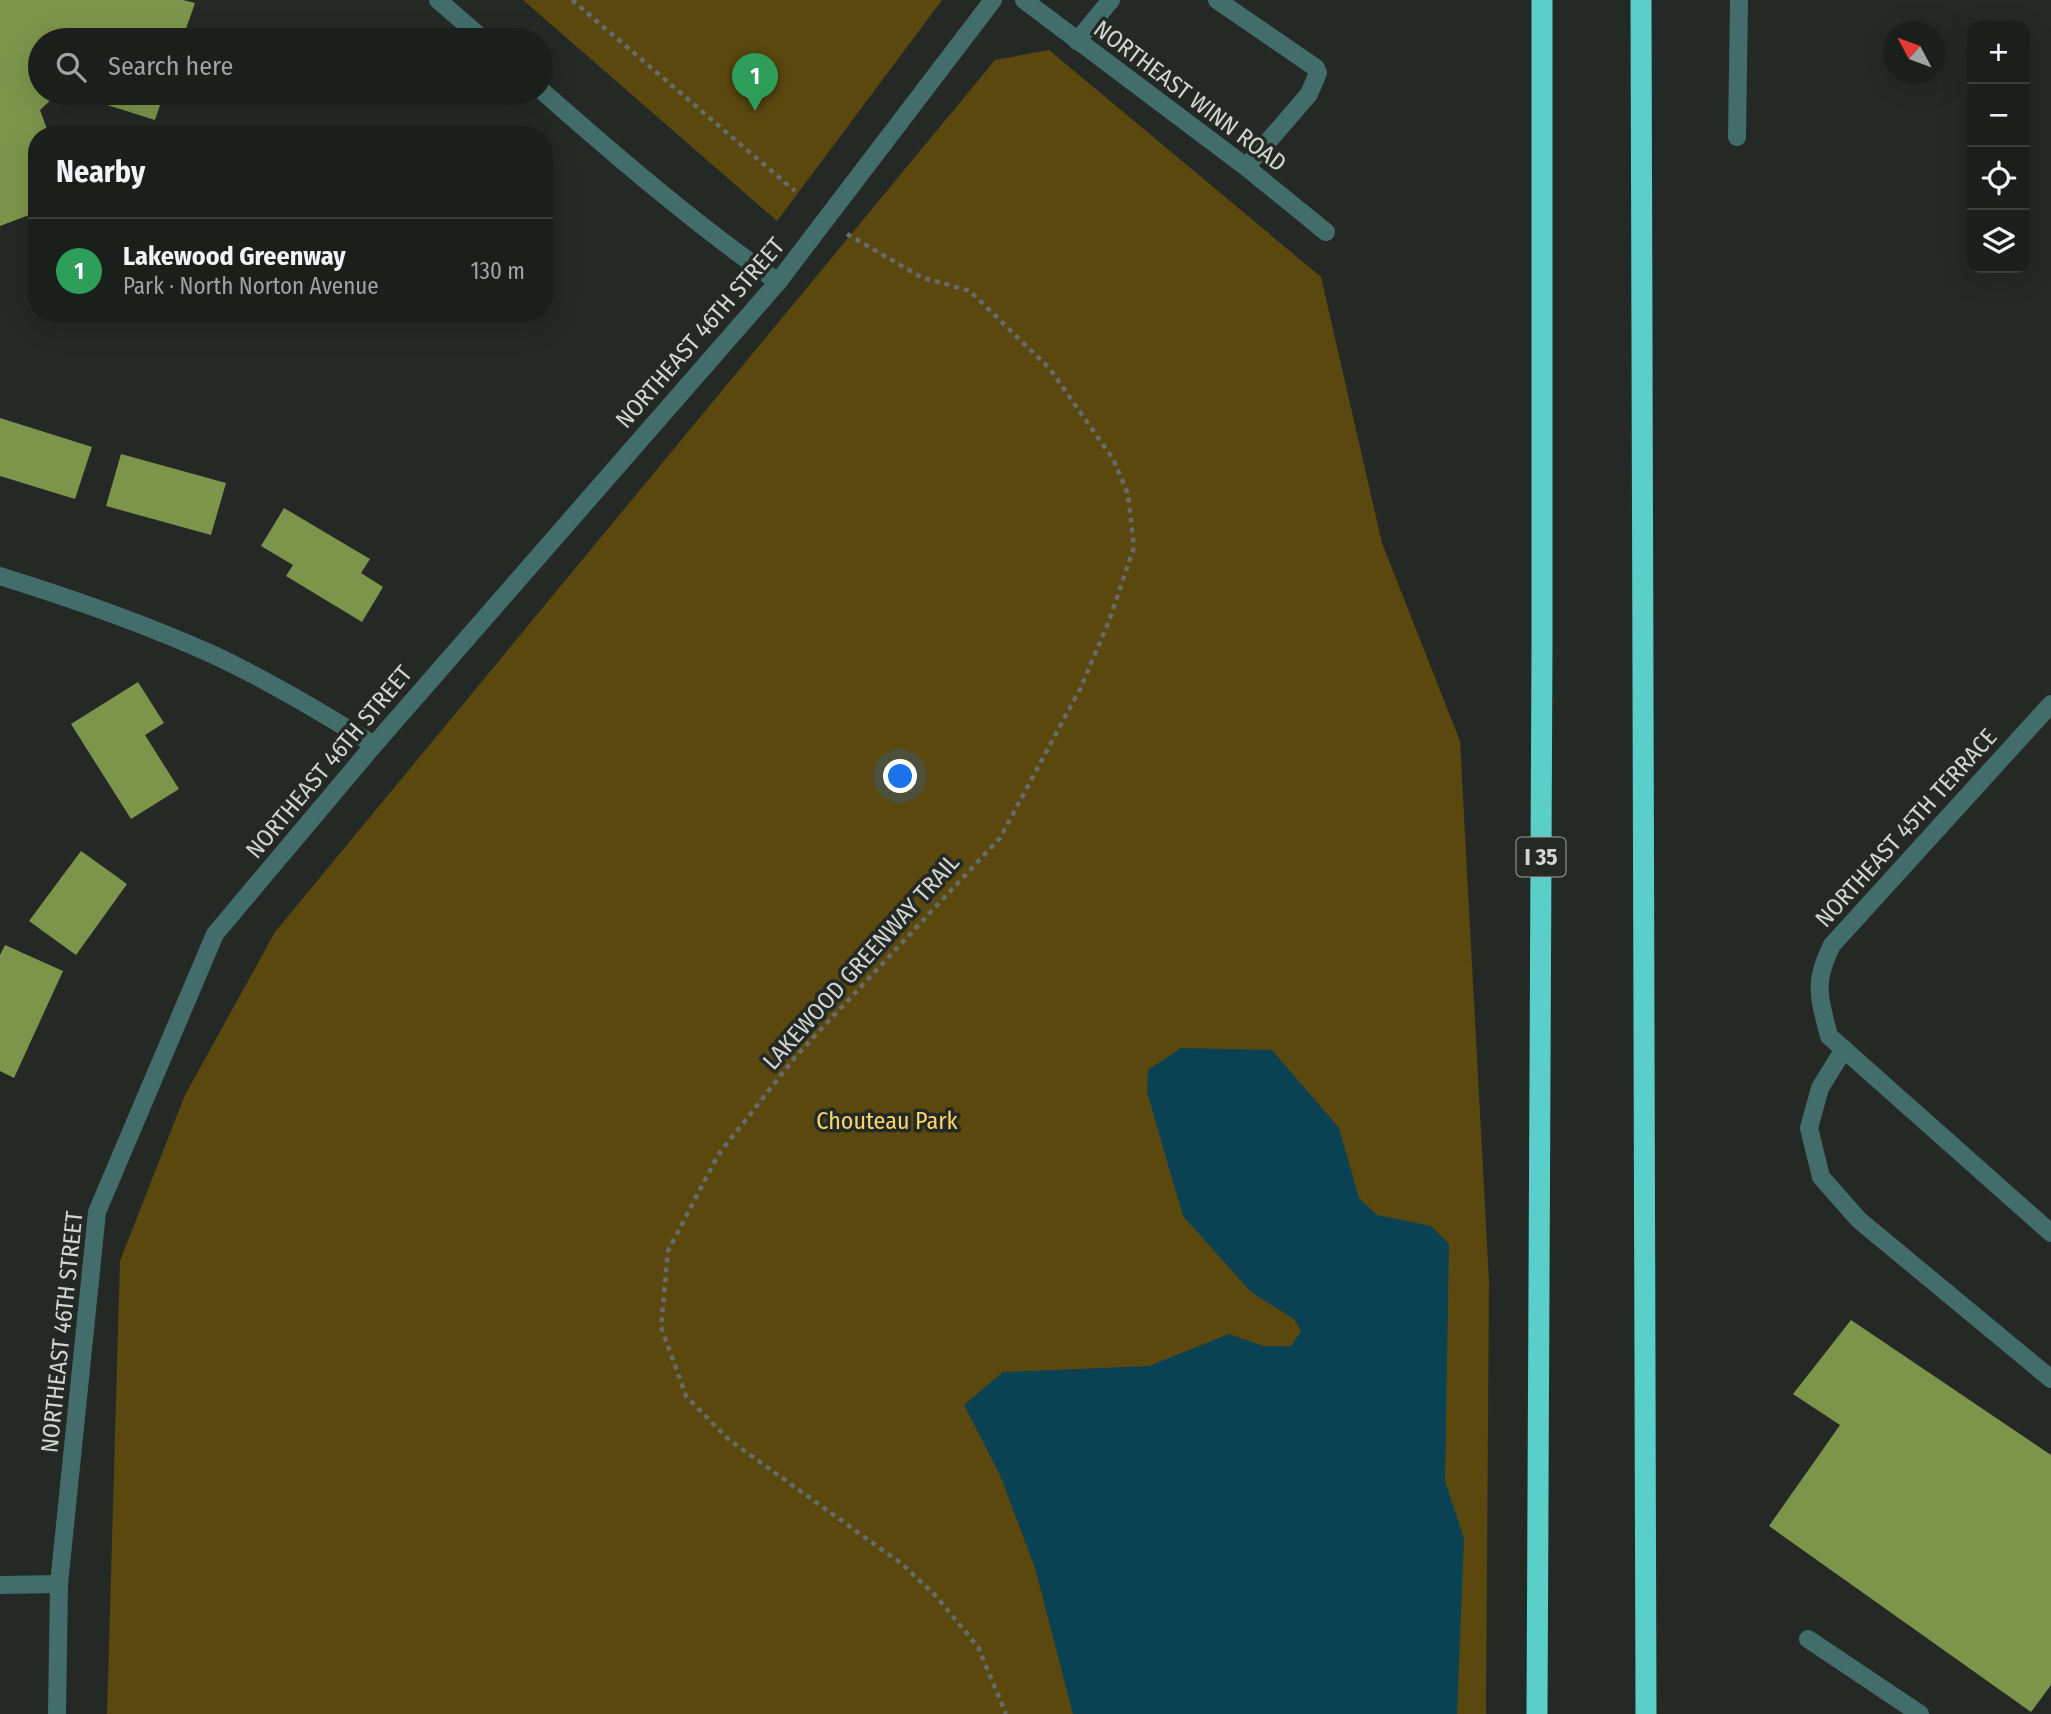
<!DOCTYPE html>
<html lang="en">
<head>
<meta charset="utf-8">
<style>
  body { margin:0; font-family:"Fira Sans Condensed",sans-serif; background:#282c29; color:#f1f3f6 }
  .controls { position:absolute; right:21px; top:21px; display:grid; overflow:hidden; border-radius:14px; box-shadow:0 7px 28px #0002 }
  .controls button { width:63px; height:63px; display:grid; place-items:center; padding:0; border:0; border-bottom:2px solid #393d3b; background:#1b1f1c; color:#f1f3f6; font:35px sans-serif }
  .compass { position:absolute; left:1883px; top:21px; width:63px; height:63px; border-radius:50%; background:#1b1f1c; box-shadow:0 7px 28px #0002; rotate:311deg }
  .you { position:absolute; left:901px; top:777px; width:24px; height:24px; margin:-18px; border:5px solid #fff; border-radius:50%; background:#1a73e8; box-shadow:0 0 0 10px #1a73e833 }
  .badge { display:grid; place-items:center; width:46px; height:46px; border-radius:50%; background:#2563eb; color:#fff; font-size:23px; font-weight:700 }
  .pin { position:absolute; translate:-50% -58px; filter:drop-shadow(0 2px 4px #0008) }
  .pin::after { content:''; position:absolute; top:37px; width:24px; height:21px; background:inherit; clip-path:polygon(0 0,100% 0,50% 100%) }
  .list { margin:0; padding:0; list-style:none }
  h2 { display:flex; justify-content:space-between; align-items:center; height:91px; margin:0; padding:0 28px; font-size:30px }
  h2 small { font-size:23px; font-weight:400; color:#a0a2a3 }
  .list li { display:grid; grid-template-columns:46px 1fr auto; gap:21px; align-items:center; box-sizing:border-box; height:105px; padding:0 28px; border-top:2px solid #393d3b }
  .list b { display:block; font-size:26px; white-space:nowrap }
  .list p { margin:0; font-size:23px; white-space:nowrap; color:#a0a2a3 }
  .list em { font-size:23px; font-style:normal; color:#a0a2a3 }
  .icon { flex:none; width:38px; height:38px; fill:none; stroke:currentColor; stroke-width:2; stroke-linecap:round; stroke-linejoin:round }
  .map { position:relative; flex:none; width:2051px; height:1714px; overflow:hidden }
  .search { position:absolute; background:#1b1f1c; box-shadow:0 7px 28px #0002; left:28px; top:28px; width:525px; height:77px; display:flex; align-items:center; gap:18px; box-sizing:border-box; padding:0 24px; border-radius:38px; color:#a0a2a3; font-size:26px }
  .panel { position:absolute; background:#1b1f1c; box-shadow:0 7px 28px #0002; left:28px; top:126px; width:525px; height:196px; border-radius:28px }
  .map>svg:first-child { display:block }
  .green { fill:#5a480f }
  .water { fill:#0a4254 }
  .building { fill:#7d954b }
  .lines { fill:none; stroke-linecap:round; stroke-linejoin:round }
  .path { stroke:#666b68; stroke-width:4.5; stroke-dasharray:5 5; stroke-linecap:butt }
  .minor { stroke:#436d6b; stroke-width:18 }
  .highway { stroke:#5acec9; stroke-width:21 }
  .labels { text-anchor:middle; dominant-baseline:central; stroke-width:7; stroke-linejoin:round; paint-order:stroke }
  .shield { fill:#242926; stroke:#9ea29f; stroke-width:2 }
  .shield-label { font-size:23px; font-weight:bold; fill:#d2d6d3 }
  .street-label { font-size:24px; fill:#d2d6d3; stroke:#242926 }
  .park-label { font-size:24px; fill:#fad567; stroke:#242926 }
</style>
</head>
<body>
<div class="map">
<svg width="2051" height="1714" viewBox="0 0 2051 1714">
  <rect width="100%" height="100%" fill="#242926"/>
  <g class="green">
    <path d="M523,0H942L777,221Z"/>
    <path d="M1049,50L1321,277L1382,543L1460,741L1489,1281L1486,1714H107L120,1261L185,1095L275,932L995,60Z"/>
  </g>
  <path class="water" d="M1181,1048L1272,1050L1339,1128L1359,1198L1377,1215L1431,1226L1449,1244L1445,1481L1464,1538L1457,1714H1073L1035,1568L1000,1475L964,1405L1003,1372L1149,1366L1229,1334L1263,1346H1291L1301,1331L1294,1319L1251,1292L1183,1216L1147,1092L1148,1070Z"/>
  <g class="building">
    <path d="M0,0H183L195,3L182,40H40V93H58L40,110L49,135H37V212L0,226Z"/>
    <path d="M69,93H164L155,120Z"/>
    <path d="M0,418L92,447L75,499L0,476Z"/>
    <path d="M121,454L226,483L211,535L106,506Z"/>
    <path d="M284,508L370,559L361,573L383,587L362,622L286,576L293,565L261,546Z"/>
    <path d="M138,682L164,723L145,735L179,789L131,819L71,724Z"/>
    <path d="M81,851L127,884L76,955L29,921Z"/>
    <path d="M5,945L63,971L14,1078L0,1071V955Z"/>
    <path d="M1851,1320L2051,1455V1685L2031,1712L1769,1526L1840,1425L1793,1394Z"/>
  </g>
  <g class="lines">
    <g class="path">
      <path d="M572,0L795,191"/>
      <path d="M847,234L921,277L970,291L1050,369L1113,459L1128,494L1134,547L1109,621L1080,689L1000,838L796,1056L718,1155L668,1251L661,1327L686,1396L728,1439L902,1564L936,1596L978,1647L1006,1714"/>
    </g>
    <g class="minor">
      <path d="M438,0L484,40"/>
      <path d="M1024,0L1246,167L1326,232"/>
      <path d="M1217,0L1316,68L1318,73L1309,94L1246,167"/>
      <path d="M1077,41L1111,0"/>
      <path d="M541,90C617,157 695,224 778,282"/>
      <path d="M1737,137L1739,0"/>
      <path d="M0,576C74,599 146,624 216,656C271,682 323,713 374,745"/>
      <path d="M2051,704L1832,945C1813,983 1819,997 1829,1036L2051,1233"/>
      <path d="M1844,1049L1820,1088L1809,1128L1821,1177L1859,1220L2051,1379"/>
      <path d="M0,1585L59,1584"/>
      <path d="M1808,1639L1920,1714"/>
      <path d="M57,1714L59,1584L97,1212L215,934L374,745L778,282L993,0"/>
    </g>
    <g class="highway">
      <path d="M1641,0L1646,1714"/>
      <path d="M1537,1714L1542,645V0"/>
    </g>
  </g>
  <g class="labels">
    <rect class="shield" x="1516.5" y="837.5" width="49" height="39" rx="5"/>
    <g class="shield-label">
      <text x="1541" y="857">I 35</text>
    </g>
    <g class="street-label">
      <text transform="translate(1190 96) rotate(37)">NORTHEAST WINN ROAD</text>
      <text transform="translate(700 333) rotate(-49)">NORTHEAST 46TH STREET</text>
      <text transform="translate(329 762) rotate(-50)">NORTHEAST 46TH STREET</text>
      <text transform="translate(1906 828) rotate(-48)">NORTHEAST 45TH TERRACE</text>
      <text transform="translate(861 962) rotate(-48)">LAKEWOOD GREENWAY TRAIL</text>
      <text transform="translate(62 1332) rotate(-84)">NORTHEAST 46TH STREET</text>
    </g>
    <g class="park-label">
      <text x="887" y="1121">Chouteau Park</text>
    </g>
  </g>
</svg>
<div class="controls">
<button>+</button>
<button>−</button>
<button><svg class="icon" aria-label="locate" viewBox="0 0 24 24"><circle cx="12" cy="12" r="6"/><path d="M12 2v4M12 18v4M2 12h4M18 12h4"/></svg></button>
<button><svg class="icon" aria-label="layers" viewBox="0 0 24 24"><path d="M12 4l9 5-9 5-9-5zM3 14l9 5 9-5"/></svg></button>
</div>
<svg class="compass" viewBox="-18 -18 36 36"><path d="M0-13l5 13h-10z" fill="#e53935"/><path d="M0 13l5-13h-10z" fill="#a0a2a3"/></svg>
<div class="you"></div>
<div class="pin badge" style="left:755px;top:111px;background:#2e9e5b">1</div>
<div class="search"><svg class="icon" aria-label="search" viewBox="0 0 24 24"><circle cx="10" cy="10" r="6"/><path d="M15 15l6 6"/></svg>Search here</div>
<section class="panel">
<h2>Nearby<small></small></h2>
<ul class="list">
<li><span class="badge" style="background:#2e9e5b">1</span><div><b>Lakewood Greenway</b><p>Park · North Norton Avenue</p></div><em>130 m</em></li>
</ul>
</section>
</div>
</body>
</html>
